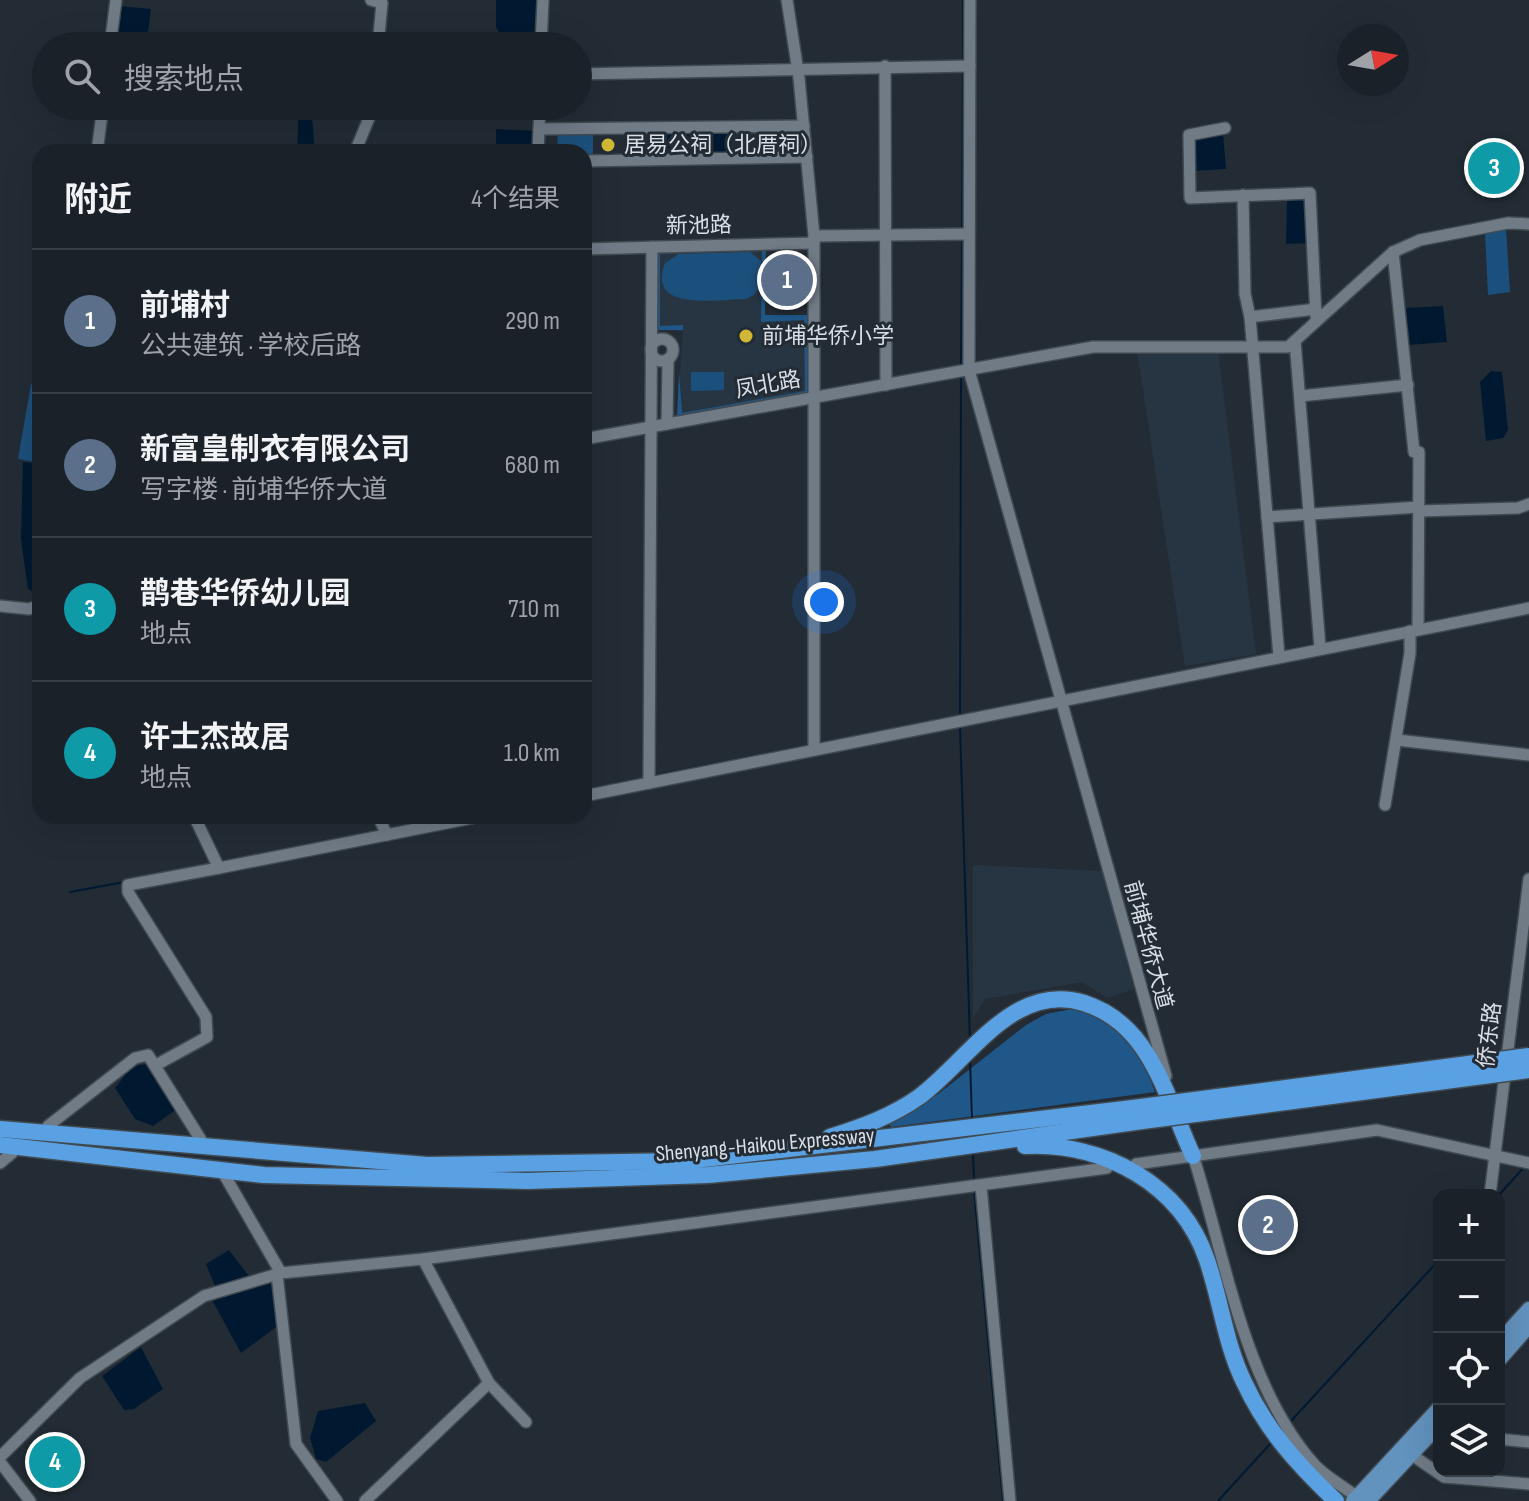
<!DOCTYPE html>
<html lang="zh">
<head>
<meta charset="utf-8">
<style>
  body { margin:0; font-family:"Sofia Sans Condensed","Noto Sans SC",sans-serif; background:#232930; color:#f1f3f6 }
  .controls { position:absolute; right:24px; bottom:24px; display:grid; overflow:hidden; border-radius:16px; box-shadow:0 8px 32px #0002 }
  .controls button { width:72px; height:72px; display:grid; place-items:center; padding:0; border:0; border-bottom:2px solid #383e45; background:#1a2128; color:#f1f3f6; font:40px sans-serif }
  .compass { position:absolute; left:1337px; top:24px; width:72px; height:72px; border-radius:50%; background:#1a2128; box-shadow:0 8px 32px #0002; rotate:79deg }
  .you { position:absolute; left:824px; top:602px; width:28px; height:28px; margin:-20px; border:6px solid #fff; border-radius:50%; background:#1a73e8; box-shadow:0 0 0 12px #1a73e833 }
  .badge { display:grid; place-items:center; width:52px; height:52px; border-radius:50%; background:#1a73e8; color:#fff; font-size:26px; font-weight:700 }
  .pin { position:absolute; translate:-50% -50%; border:4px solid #fff; box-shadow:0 2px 8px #0006 }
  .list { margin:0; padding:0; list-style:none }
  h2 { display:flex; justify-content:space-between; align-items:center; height:104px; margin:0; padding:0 32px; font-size:34px }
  h2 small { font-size:26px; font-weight:400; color:#9fa3a8 }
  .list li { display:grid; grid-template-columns:52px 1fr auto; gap:24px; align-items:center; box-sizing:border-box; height:144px; padding:0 32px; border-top:2px solid #383e45 }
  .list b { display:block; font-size:30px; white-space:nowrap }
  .list p { margin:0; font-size:26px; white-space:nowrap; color:#9fa3a8 }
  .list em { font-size:26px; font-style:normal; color:#9fa3a8 }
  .icon { flex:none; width:44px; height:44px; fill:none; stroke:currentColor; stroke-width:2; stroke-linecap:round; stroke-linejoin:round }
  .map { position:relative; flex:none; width:1529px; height:1501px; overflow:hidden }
  .search { position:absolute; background:#1a2128; box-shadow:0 8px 32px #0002; left:32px; top:32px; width:560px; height:88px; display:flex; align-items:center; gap:20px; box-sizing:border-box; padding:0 28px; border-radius:44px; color:#9fa3a8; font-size:30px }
  .panel { position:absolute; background:#1a2128; box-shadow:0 8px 32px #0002; left:32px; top:144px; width:560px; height:680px; border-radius:24px }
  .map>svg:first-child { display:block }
  .built { fill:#273543 }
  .green { fill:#1c507c }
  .forest { fill:#1f5788 }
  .water { fill:#001931 }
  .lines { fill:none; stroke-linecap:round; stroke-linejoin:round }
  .stream { stroke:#001931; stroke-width:2 }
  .minor-casing { stroke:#414a51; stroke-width:14 }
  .major-casing { stroke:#414a51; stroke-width:17 }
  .highway-casing { stroke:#414a51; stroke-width:19 }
  .minor { stroke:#707b86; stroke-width:11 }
  .major { stroke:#6292be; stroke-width:14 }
  .highway { stroke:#59a1e3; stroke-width:16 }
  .highway-bridge-casing { stroke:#414a51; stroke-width:19; stroke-linecap:butt }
  .highway-bridge { stroke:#59a1e3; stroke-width:16 }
  .poi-dot { fill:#d0b836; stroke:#232c35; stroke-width:3 }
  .labels { text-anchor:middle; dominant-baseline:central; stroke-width:6; stroke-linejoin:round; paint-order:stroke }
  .poi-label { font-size:22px; fill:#d9dfe5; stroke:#232c35; text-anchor:start }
  .street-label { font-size:22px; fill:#d9dfe5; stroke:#232c35 }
</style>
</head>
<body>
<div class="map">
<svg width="1529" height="1501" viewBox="0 0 1529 1501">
  <rect width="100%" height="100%" fill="#232c35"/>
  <g class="built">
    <path d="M766,245L765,315H810L808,392L677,418L683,331L655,330V247Z"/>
    <path d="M1218,350L1256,654L1185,666L1137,351Z"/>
    <path d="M973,865L1102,871L1134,989L1107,998L1082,982L985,999L973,1018Z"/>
  </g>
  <g class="green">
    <path d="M756,131H787L788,148H756Z"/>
    <path d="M558,132H593V159H584V152H557Z"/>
    <path d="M1506,228L1510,292L1488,295L1485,233Z"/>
    <path d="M750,252L761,261L764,282L754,295L746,299C717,299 646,313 665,263L679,254Z"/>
    <path d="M691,372H724V390L691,391Z"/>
    <path d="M31,384L40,385V463L18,459Z"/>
  </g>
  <g class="forest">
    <path d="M766,245L765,315H810L808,392L677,418L679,372L682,413L805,391L804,320L761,322L762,249L660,252V326L683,325V330H655V247Z"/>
    <path d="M1077,1008C1120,1015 1141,1053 1155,1092L891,1127L887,1120L937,1095L1026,1025L1046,1014Z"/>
  </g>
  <g class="water">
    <path d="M496,0H540L539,33L500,34L496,27Z"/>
    <path d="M120,6L151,9L148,32H139L137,46H116Z"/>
    <path d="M299,106H311L315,152H297Z"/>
    <path d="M729,128V156L648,157L647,129Z"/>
    <path d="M496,129L536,131L535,152H496Z"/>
    <path d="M1223,133L1226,169L1191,171L1193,137Z"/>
    <path d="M1308,198L1309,243L1286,244L1287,199Z"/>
    <path d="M1443,306L1447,342L1408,345L1405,308Z"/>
    <path d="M1491,371L1502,372L1508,430L1503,438L1486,441L1480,382Z"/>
    <path d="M23,462L40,464V589L32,591L28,589L21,539Z"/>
    <path d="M149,1064L177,1109L153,1126L135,1119L115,1088L132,1066Z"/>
    <path d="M229,1250L249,1276L215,1286L206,1264Z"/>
    <path d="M268,1280L273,1281L279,1325L241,1353L212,1300Z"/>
    <path d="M141,1347L163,1389L134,1409L124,1410L102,1376Z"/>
    <path d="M365,1403L376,1421L326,1462L316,1459L310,1438L318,1411Z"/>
  </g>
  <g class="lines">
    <g class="stream">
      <path d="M963,63V0"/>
      <path d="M962,231L963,69"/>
      <path d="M961,367L962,237"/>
      <path d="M1421,624L1529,602"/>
      <path d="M1323,643L1415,625"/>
      <path d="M1283,651L1316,644"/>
      <path d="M1064,695L1273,653"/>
      <path d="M960,715L961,377"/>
      <path d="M960,727L970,1041"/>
      <path d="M821,743L1054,697"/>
      <path d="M652,776L810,745"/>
      <path d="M584,790L646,778"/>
      <path d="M405,826L453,816"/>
      <path d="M70,892L124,882"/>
      <path d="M970,1060L972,1119"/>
      <path d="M973,1154L974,1179"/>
      <path d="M974,1190L1003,1501"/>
      <path d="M1499,1195L1525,1166"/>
      <path d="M1291,1421L1439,1260"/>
      <path d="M1218,1501L1271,1443"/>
    </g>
    <g class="minor-casing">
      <g id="minor">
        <path d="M371,0L382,3L378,46"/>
        <path d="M787,0L799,78L814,236V750"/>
        <path d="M970,0L969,370L1166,1076"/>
        <path d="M110,46L116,0"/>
        <path d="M541,46L543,0"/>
        <path d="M885,66L886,385"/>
        <path d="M578,74L970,66"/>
        <path d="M1225,128L1189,135L1190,198L1310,193L1316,317"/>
        <path d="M539,129L804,126"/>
        <path d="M97,152L103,106"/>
        <path d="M355,152L374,106"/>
        <path d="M538,152L540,106"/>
        <path d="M584,161L807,157"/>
        <path d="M1243,195L1245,294L1250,317"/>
        <path d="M814,236L969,234"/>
        <path d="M584,249L814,243"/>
        <path d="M1393,252L1414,452H1419L1418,629"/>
        <circle cx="662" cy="350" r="11"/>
        <path d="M1295,341L1320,647"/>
        <path d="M1300,396L1408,385"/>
        <path d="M667,424L668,359"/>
        <path d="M584,439L1093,347H1288L1393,252L1420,240L1508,223L1529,224"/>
        <path d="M1419,511L1518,508L1529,504"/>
        <path d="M1267,517L1419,507"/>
        <path d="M0,606L29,609L40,605"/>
        <path d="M1279,656L1250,317L1316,309"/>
        <path d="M1397,740L1529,755"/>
        <path d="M649,783L652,247"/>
        <path d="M584,796L1529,608"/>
        <path d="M1385,805L1410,653V631"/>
        <path d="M194,816L219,868L482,816"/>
        <path d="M378,816L387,835"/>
        <path d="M156,1065L207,1037L206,1017L128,892V885L219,868"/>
        <path d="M48,1126L135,1058L148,1055L201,1140"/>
        <path d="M1191,1149C1224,1249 1242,1382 1313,1463C1324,1476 1343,1486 1357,1497"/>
        <path d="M0,1163L12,1153"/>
        <path d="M1136,1164L1377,1130L1529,1163"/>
        <path d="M225,1176L281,1273L423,1259L1107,1168"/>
        <path d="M981,1186L1010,1501"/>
        <path d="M1490,1195L1529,879"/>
        <path d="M423,1259L489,1383L526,1422"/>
        <path d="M277,1274L296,1444L337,1501"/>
        <path d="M1499,1439L1529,1442"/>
        <path d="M1412,1455L1444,1477L1529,1484"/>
        <path d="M0,1457L80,1378L204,1296L281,1273"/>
        <path d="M0,1462L30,1501"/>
        <path d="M365,1501L489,1383"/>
      </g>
    </g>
    <g class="major-casing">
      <g id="major">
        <path d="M1499,1342L1529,1309"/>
        <path d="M1499,1360L1529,1326"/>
        <path d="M1353,1501L1439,1408"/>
        <path d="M1368,1501L1439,1425"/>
      </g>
    </g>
    <g class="highway-casing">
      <g id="highway">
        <path d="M0,1129L427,1165L687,1161L1133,1108"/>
        <path d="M830,1137C862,1127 892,1116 919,1097C969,1060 1013,981 1084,1003C1112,1012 1133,1031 1148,1056C1167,1086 1178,1124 1193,1156"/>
        <path d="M0,1145L264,1175L527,1181L708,1175L875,1159L1135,1122"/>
        <path d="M1025,1146C1103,1142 1181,1184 1207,1260C1221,1301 1225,1343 1244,1382C1266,1430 1298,1465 1336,1501"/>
      </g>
    </g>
    <use href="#minor" class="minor"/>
    <use href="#major" class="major"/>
    <use href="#highway" class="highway"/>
    <g class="highway-bridge-casing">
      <g id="highway-bridge">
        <path d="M1133,1108L1529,1056"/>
        <path d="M1135,1122L1529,1070"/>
      </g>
    </g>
    <use href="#highway-bridge" class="highway-bridge"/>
  </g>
  <g class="poi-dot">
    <circle cx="608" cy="145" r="8"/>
    <circle cx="746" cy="336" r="8"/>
  </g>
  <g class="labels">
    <g class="poi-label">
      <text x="624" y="145">居易公祠（北厝祠）</text>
      <text x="762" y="336">前埔华侨小学</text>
    </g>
    <g class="street-label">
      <text transform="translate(699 226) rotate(-1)">新池路</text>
      <text transform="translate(768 385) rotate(-10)">凤北路</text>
      <text transform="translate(1148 945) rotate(75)">前埔华侨大道</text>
      <text transform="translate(1490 1035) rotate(-83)">侨东路</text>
      <text transform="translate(765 1145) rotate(-5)">Shenyang-Haikou Expressway</text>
    </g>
  </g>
</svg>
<div class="controls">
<button>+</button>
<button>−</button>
<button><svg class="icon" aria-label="locate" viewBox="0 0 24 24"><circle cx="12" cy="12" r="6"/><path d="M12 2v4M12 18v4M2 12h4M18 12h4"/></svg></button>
<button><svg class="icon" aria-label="layers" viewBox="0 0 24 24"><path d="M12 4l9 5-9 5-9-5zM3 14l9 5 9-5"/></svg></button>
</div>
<svg class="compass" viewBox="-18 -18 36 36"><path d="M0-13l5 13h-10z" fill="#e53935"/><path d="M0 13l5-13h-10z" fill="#9fa3a8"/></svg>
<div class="you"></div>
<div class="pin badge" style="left:787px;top:280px;background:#5c6f8a">1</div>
<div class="pin badge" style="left:1268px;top:1225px;background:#5c6f8a">2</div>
<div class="pin badge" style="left:1494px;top:168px;background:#0f9aa8">3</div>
<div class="pin badge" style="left:55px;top:1462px;background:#0f9aa8">4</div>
<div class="search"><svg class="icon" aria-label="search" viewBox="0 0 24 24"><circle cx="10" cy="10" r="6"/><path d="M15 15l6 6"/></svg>搜索地点</div>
<section class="panel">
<h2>附近<small>4个结果</small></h2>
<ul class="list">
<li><span class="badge" style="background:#5c6f8a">1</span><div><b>前埔村</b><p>公共建筑 · 学校后路</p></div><em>290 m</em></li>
<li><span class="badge" style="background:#5c6f8a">2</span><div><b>新富皇制衣有限公司</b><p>写字楼 · 前埔华侨大道</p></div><em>680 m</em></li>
<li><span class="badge" style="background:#0f9aa8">3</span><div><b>鹊巷华侨幼儿园</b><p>地点</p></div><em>710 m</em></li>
<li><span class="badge" style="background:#0f9aa8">4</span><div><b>许士杰故居</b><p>地点</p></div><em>1.0 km</em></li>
</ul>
</section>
</div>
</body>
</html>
